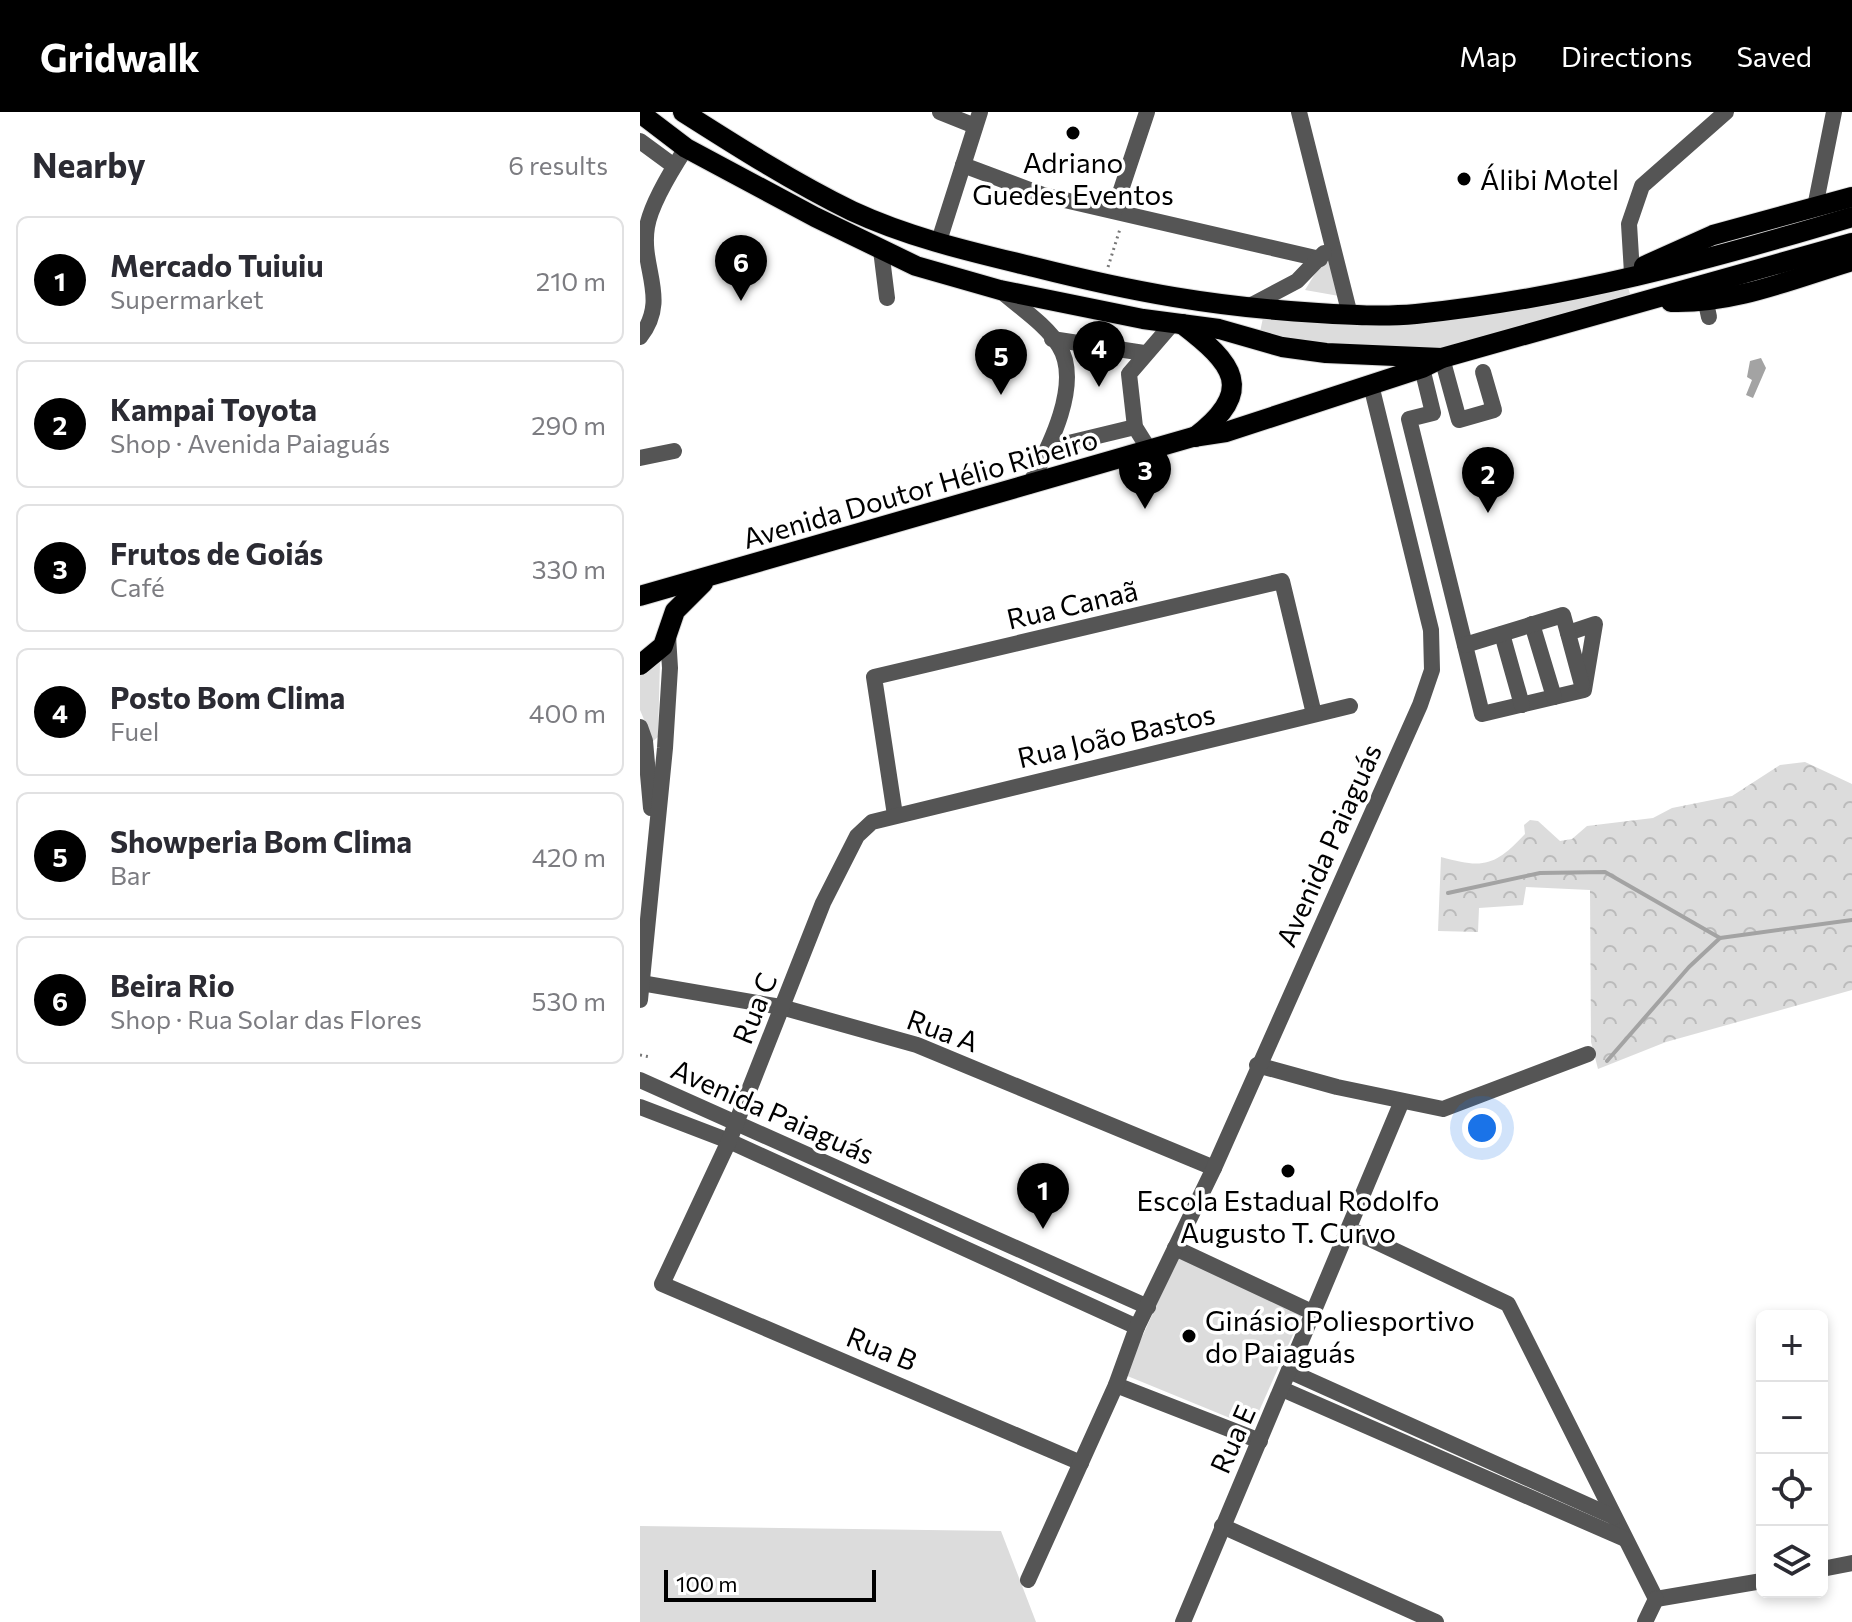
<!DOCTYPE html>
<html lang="en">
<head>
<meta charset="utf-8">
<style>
  body { margin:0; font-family:Commissioner,sans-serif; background:#f7f7f7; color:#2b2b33 }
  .controls { position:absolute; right:24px; bottom:24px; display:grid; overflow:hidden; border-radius:12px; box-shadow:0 4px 12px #0003 }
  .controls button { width:72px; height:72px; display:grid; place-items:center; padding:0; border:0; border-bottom:2px solid #e1e1e2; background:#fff; color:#2b2b33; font:40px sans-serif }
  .scale { position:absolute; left:24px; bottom:20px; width:212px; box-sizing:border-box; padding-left:8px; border:4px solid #000; border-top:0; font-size:22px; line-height:28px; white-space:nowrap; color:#000; -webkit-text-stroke:6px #fff; paint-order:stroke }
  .you { position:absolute; left:842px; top:1016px; width:28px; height:28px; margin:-20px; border:6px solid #fff; border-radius:50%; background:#1a73e8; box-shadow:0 0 0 12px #1a73e833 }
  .badge { display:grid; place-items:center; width:52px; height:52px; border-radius:50%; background:#000; color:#fff; font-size:26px; font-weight:700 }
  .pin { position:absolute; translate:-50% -66px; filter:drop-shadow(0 2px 4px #0008) }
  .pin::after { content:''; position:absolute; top:42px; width:28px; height:24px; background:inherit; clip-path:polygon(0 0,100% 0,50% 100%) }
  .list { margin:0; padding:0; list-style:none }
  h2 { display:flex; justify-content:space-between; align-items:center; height:104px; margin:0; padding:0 32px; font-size:34px }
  h2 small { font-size:26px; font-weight:400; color:#7c7c81 }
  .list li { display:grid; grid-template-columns:52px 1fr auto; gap:24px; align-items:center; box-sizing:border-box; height:128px; margin:0 16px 16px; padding:0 16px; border:2px solid #e1e1e2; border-radius:12px }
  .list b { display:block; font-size:30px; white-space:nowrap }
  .list p { margin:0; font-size:26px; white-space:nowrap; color:#7c7c81 }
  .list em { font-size:26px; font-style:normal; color:#7c7c81 }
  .icon { flex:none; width:44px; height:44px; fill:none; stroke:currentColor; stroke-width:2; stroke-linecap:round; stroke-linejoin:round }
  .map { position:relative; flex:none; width:1212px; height:1510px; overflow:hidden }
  header { display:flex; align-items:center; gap:48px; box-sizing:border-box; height:112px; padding:0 40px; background:#000; color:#fff }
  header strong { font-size:38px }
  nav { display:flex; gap:44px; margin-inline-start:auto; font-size:28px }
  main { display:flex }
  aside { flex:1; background:#fff }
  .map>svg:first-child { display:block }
  .green { fill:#dcdcdc }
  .forest { fill:url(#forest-crowns) }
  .water { fill:#a3a3a3 }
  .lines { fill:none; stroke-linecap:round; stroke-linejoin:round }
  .stream { stroke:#a3a3a3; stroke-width:4 }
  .major-casing { stroke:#dbdbdb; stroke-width:22 }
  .path { stroke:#777; stroke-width:3; stroke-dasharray:2 4; stroke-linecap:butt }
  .minor { stroke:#555; stroke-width:16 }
  .major { stroke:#000; stroke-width:20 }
  .poi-dot { fill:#000; stroke:#fff; stroke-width:3 }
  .labels { text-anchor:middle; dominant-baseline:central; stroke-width:7; stroke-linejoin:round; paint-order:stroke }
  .poi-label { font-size:28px; fill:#000; stroke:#fff }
  .street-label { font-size:28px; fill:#000; stroke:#fff }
</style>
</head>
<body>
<header>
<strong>Gridwalk</strong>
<nav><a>Map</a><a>Directions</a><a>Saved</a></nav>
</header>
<main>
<aside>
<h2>Nearby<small>6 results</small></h2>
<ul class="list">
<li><span class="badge">1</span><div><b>Mercado Tuiuiu</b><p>Supermarket</p></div><em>210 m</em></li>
<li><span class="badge">2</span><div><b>Kampai Toyota</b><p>Shop · Avenida Paiaguás</p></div><em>290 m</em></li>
<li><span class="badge">3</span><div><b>Frutos de Goiás</b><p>Café</p></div><em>330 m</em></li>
<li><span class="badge">4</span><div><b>Posto Bom Clima</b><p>Fuel</p></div><em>400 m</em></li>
<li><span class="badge">5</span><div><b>Showperia Bom Clima</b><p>Bar</p></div><em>420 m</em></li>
<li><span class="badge">6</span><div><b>Beira Rio</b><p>Shop · Rua Solar das Flores</p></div><em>530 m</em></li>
</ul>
</aside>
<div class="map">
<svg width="1212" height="1510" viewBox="0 0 1212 1510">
  <defs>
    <pattern id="forest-crowns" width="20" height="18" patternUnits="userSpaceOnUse" patternTransform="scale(2)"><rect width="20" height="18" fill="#dcdcdc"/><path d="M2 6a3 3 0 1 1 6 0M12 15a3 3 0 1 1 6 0" fill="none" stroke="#bbb"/></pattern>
  </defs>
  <rect width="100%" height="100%" fill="#fff"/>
  <g class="green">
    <path d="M686,144H691L699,184L665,178Z"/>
    <path d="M988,175L990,182C932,198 873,221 814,233C752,245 680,235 620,220L624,201L844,202L927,190Z"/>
    <path d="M20,550L18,625L13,629L0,598V563Z"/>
    <path d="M539,1143L663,1200L612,1315L485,1263Z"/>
    <path d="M0,1414L361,1419L396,1510H0Z"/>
  </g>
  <path class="forest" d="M1165,650L1212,672V878L1026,930L958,957L951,930L950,778L886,775L883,793L839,796L838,820L798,819L801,745C844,757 855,754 885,722L884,713L890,708L898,709L920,729L932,727L947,714L1013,706L1032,696L1092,684L1140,653Z"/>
  <path class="water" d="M1121,246L1126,256L1113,286L1106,283L1112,268L1107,265L1110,249Z"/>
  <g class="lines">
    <g class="stream">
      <path d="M808,781L900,761L965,760L1080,826L1212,808"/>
      <path d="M967,949L1049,855L1080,826"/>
    </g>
    <g class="major-casing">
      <g id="major">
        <path d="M43,0C98,35 153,70 212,99C270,126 332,140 394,155C493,180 575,195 678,201C710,203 743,205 776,202C925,187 1069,148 1212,105"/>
        <path d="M0,1L46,36L175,105L276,154L360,178L503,207L579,217L642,235L686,241L802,246"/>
        <path d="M1004,154L1073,123L1212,85"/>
        <path d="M1031,190C1094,192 1152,167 1212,149"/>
        <path d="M542,212C593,251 617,278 555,325"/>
        <path d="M0,484L553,325L586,320L782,256L802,246L1212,131"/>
        <path d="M0,553L23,534L35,499L63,471"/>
      </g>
    </g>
    <g class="path">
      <path d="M468,155L480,117"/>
      <path d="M0,943L10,945"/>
    </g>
    <g class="minor">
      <path d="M300,0L335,14"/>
      <path d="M659,0L710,203"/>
      <path d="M0,29L34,54"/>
      <path d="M323,53L403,83L680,147"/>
      <path d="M1175,95L1194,0"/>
      <path d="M474,99L507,0"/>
      <path d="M298,132L340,0"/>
      <path d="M241,138L247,186"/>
      <path d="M992,161L989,112L1002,74L1086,0"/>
      <path d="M361,179C379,195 407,213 419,234C443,272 407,339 389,374"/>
      <path d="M1066,191L1069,205"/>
      <path d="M606,196L657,169L684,141"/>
      <path d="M0,225C30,187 0,156 7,115C11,91 33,56 46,36"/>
      <path d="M412,227L504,241"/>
      <path d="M802,246L819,308L854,298L843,260"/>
      <path d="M782,256L793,301L769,307L842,602L944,578L955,512L928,521"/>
      <path d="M408,336L495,315"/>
      <path d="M510,339L495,315L489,262L533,211"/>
      <path d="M0,346L34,339"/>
      <path d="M892,512L914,585"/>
      <path d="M862,522L882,593"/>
      <path d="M825,533L923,503L942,573"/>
      <path d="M0,615L5,629L11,696"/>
      <path d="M255,703L234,565L642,469L674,602"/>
      <path d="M1,871L141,895L277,933L574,1056"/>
      <path d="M0,888L25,636L30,556L28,524"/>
      <path d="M617,953L697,975L803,997L948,942"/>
      <path d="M0,968L508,1195"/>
      <path d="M0,995L89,1029L497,1215"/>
      <path d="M709,1117L868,1192L1016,1487"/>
      <path d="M535,1136L674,1201"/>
      <path d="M649,1259L974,1405"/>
      <path d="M476,1273L620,1329"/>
      <path d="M642,1277L985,1427"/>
      <path d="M441,1351L22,1172L89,1029L183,791L217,724L232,710L710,594"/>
      <path d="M582,1414L796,1510"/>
      <path d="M1182,1457L1212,1451"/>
      <path d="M388,1468L476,1273L497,1215L574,1056L780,593L792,558L791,518L731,273"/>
      <path d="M1016,1487L1122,1469"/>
      <path d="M543,1510L762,989"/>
      <path d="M1005,1510L1016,1487"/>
    </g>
    <use href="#major" class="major"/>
  </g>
  <g class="poi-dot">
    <circle cx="433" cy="21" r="8"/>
    <circle cx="824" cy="67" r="8"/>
    <circle cx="648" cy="1059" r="8"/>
    <circle cx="549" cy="1224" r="8"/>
  </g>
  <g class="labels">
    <g class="poi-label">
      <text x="433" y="50">Adriano<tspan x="433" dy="32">Guedes Eventos</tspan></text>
      <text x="840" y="67" text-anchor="start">Álibi Motel</text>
      <text x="648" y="1088">Escola Estadual Rodolfo<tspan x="648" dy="32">Augusto T. Curvo</tspan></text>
      <text x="565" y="1208" text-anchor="start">Ginásio Poliesportivo<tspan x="565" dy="32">do Paiaguás</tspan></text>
    </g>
    <g class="street-label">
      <text transform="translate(280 376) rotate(-16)">Avenida Doutor Hélio Ribeiro</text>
      <text transform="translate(432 492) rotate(-13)">Rua Canaã</text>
      <text transform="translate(476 623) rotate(-13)">Rua João Bastos</text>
      <text transform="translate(688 733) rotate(-66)">Avenida Paiaguás</text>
      <text transform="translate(114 896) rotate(-68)">Rua C</text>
      <text transform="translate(303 918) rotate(20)">Rua A</text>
      <text transform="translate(133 999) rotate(24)">Avenida Paiaguás</text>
      <text transform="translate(242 1236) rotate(22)">Rua B</text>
      <text transform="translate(592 1327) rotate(-66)">Rua E</text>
    </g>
  </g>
</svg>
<div class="controls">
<button>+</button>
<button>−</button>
<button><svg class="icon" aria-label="locate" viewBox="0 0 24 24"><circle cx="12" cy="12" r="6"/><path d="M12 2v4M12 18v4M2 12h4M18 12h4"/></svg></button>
<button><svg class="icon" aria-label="layers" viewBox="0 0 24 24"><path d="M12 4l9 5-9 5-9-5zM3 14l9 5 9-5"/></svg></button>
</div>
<div class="scale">100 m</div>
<div class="you"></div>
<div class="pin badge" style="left:403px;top:1117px">1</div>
<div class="pin badge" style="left:848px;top:401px">2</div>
<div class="pin badge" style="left:505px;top:397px">3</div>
<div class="pin badge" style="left:459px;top:275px">4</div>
<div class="pin badge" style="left:361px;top:283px">5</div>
<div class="pin badge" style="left:101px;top:189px">6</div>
</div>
</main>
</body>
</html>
